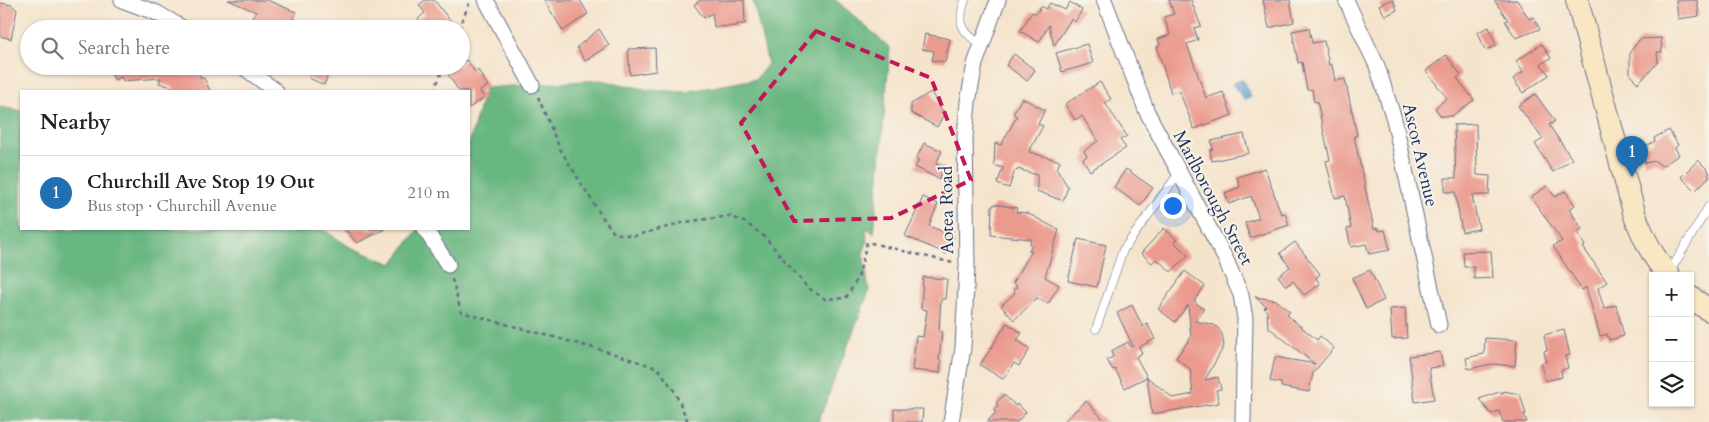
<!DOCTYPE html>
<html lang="en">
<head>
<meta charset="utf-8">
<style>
  body { margin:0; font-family:Cardo,serif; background:#f6f6f6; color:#222 }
  .controls { position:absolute; right:15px; bottom:15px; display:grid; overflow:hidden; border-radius:0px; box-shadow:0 1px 4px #0004 }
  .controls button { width:45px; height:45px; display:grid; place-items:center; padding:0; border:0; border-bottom:1px solid #e0e0e0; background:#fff; color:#222; font:25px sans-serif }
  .you { position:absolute; left:1172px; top:205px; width:18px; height:18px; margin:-12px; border:4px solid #fff; border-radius:50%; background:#1a73e8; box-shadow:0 0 0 8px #1a73e833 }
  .badge { display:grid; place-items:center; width:32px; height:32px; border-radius:50%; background:#1f6fb2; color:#fff; font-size:16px; font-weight:700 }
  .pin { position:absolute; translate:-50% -41px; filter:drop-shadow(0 1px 2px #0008) }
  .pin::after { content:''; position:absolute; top:26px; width:18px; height:15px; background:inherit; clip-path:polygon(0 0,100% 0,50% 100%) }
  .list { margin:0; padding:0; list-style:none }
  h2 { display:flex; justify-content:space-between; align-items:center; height:65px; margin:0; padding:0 20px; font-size:21px }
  h2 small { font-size:16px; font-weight:400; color:#767676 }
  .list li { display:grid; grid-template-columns:32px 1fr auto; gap:15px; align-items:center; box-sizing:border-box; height:75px; padding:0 20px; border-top:1px solid #e0e0e0 }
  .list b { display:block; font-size:19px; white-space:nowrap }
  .list p { margin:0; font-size:16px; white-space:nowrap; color:#767676 }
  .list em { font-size:16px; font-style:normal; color:#767676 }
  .icon { flex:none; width:28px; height:28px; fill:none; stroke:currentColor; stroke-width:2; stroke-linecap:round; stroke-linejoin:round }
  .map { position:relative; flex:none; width:1709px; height:422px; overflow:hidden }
  .search { position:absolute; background:#fff; box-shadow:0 1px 4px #0004; left:20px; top:20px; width:450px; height:55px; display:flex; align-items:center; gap:12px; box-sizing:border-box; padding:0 18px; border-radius:28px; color:#767676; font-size:19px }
  .panel { position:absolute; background:#fff; box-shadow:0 1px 4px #0004; left:20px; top:90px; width:450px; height:140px; border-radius:0px }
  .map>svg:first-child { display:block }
  .forest { fill:#68b680; stroke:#42726f }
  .water { fill:#62a8d8; stroke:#3e6c9b }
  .building { fill:#eb9a8e }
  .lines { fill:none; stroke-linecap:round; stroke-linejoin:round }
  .lane-casing { stroke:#676e84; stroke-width:9 }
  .street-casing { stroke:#676e84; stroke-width:17 }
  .secondary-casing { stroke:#676e84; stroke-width:24 }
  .path { stroke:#676e84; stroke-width:2.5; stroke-dasharray:4 4; stroke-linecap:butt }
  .lane { stroke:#fff; stroke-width:8 }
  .street { stroke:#fff; stroke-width:15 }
  .secondary { stroke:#f9e7c3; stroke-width:22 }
  .marked { fill:none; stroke:#c2185b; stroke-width:4; stroke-dasharray:10 6; stroke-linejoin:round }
  .labels { text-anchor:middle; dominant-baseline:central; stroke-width:4; stroke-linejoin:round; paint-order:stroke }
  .street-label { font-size:18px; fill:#1b2f5e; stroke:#f7f3e8 }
</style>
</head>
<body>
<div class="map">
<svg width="1709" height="422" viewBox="0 0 1709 422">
  <rect width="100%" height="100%" fill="#f7f3e8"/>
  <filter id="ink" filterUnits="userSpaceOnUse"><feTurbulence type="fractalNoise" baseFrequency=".02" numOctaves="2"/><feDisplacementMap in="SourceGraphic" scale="10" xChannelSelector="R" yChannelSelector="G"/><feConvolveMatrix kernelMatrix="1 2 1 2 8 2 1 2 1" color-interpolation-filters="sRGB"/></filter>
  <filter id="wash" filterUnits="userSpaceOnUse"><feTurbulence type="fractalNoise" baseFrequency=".0096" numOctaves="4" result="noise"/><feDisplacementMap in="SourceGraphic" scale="20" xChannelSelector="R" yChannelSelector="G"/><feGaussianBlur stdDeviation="1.12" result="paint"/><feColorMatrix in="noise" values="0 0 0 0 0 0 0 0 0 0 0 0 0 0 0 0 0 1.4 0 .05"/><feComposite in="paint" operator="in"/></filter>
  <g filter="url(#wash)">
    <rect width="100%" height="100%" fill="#f5e4cc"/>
    <path class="forest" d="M753,0H836L890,48L874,233L866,228L867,242L863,253L869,291L818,422H0V107L21,111V229H322L350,247L392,264L418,229H469V144L485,88L599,80L650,90L685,92L756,79L768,64Z"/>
    <path class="water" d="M1242,79L1251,97L1245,100L1232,84Z"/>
    <g id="blocks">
      <g class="building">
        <path d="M228,0H267L296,12L289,29H259L253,26L255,21L252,20L256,12Z"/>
        <path d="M425,0H434L452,23L444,29H425L418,19L425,13L419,5Z"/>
        <path d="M544,0H580L588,14L563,31Z"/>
        <path d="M700,0H744L745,24H737V26L714,27L712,13L704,18L694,5Z"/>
        <path d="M1169,0H1191L1201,26L1194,28L1198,40L1187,44L1206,98L1223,92L1232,115L1194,129L1179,90L1171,93L1157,47L1160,45L1158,39L1170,35L1164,17L1174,14Z"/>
        <path d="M1263,0H1290L1294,22L1269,28Z"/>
        <path d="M1390,0H1393L1397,10L1385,16L1379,5Z"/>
        <path d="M1494,0H1517L1529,19L1533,17L1540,29L1516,38L1505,21L1508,20Z"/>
        <path d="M1676,0H1697L1699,16L1678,19Z"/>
        <path d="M1070,2L1082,10L1075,22L1071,19L1054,46L1049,25L1039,42L1020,31L1032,12L1036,14L1041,6L1046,9L1050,3L1065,10Z"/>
        <path d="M0,3L12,5L17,10L11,39L0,36Z"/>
        <path d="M1489,27L1496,46L1485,50L1478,32Z"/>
        <path d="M1309,28L1312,43L1324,41L1329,65H1332L1335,81L1345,79L1357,135L1354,136L1374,229L1378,228L1379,231L1385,230L1390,250L1369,254L1366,244L1351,247L1347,229L1351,228L1345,196L1335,198L1326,161L1330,160L1317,101L1314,102L1312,89L1307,90L1302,62L1298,63L1292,31Z"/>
        <path d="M599,29L609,45L585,61L577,47Z"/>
        <path d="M925,34L950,39L945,62L932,60L934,51L922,49Z"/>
        <path d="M1661,38L1662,52H1657L1658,63L1638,83L1630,75V52L1640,39Z"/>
        <path d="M1087,44L1093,63L1062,72L1056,53Z"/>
        <path d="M1542,44L1551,58L1541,64L1549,75L1523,93L1513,79L1523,72L1516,61Z"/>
        <path d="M655,48L656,71L630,75L628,49Z"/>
        <path d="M1014,54L1035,70L1027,81L1006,65Z"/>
        <path d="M1446,55L1461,75L1457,78L1474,100L1452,116H1441L1435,108L1447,98L1426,71Z"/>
        <path d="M467,60L475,72L478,70L488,86L480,91L484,98L469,108V91H459L447,73L457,66H461V63Z"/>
        <path d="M108,66H188L198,72L201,78H204L210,91H173L175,88L159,83L161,78L123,81L121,77L114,80Z"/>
        <path d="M314,66H329L328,70H330L324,85L309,78Z"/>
        <path d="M1100,82L1111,99L1105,103L1127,136L1120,140L1126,148L1090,171L1083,159L1087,156L1084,151L1098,141L1082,116L1075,120L1065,104Z"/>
        <path d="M931,92L944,114L937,127L911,113V104Z"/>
        <path d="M1535,94L1555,121L1549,125L1572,159L1553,172L1535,144L1543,139L1518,106Z"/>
        <path d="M1022,98L1045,110L1038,124L1043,126L1029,152L1060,161L1057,169L1068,187L1063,201L1037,191V175L1018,169L1017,171L1015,170L1009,188L997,184L1003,168L994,165L995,143L1001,145L1017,116L1013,114Z"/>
        <path d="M1476,124L1477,175L1490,176L1489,195H1472L1479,229L1462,232L1455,192H1445V178H1456L1454,125Z"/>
        <path d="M1669,130L1678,145L1675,148L1679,155L1662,166L1655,161L1645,163L1641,149L1655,141L1654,138Z"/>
        <path d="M1244,134L1249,153L1212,161L1210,150L1213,149L1211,141Z"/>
        <path d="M924,143L942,151L936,164L944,168L939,179L915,167L919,160L916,159Z"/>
        <path d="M1698,160L1709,171V177L1695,191L1681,177Z"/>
        <path d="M1265,168L1281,214L1285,213L1289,225L1250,238L1245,223L1259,218L1251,196L1229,204L1225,193L1240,187L1237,177Z"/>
        <path d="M1126,169L1153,188L1140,206L1114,187Z"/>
        <path d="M1547,186L1555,197L1565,191L1575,205L1569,209L1582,229L1577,232L1585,246L1583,247L1607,282L1598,288L1604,309L1616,305L1624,336L1609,340L1607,334L1600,336L1586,287L1582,290L1553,246L1562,241L1531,197Z"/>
        <path d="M923,197L938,204L929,226L954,236L947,254L905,236Z"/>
        <path d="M994,204L1017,208L1016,212L1027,213L1059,230L1045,277L1059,285L1048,304L1037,298L1014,320L1001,306L1015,293L1013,290L1017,287L1013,283L1032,251L1029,250L1032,245L1030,244L1031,239L991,235L992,206H994Z"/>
        <path d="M1164,228L1177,240L1174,242L1188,255L1171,272L1158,260H1155L1152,263L1141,253Z"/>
        <path d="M345,229H385L357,243Z"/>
        <path d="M1078,239L1106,245L1097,287L1068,281Z"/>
        <path d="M1295,242L1320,274L1316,278L1320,284L1304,295L1293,281L1286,286L1278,276L1290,267L1280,253Z"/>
        <path d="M1491,251L1493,278L1474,279V267H1464L1463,252Z"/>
        <path d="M1370,270L1384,300L1366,309L1352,278Z"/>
        <path d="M1185,271L1205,286L1194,301L1204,309L1195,321L1214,325L1218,328L1222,334L1224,346L1205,380L1218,377L1221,389L1216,390L1219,403L1152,414L1147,377L1173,398L1193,394L1190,369L1176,358L1191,337L1188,305L1175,322L1158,309Z"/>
        <path d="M923,277L947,279L945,299H941L939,331L942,332L939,360H941L940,373L912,370L916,336L923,337L927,310L921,309Z"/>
        <path d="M1255,297L1276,300L1290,312L1287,315L1317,340L1320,336L1334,348L1313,373L1309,392L1281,387V383L1270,381L1275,357L1315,364L1268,327L1267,311L1264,308L1266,306Z"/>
        <path d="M1132,305L1143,327L1147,323L1155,339L1139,347L1142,353L1136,357L1147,377L1125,388L1115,369L1113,370L1107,360L1113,357L1111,351L1128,342L1131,347L1133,346L1117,313Z"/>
        <path d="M1405,308L1407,338L1392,339L1390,309Z"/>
        <path d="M1007,323L1022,333L1017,340L1030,349L1019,366L1014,363L1003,379L980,365Z"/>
        <path d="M1564,330L1570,355L1565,356L1568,368L1561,370L1562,377L1545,381L1541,363L1546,362L1544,351L1547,350L1544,335Z"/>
        <path d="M1485,338L1517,340L1515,366L1492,364L1468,369L1466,358L1484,354Z"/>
        <path d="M1440,352L1443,366L1429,368L1434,399L1415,402L1409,356Z"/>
        <path d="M1503,391L1520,394L1526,414H1524L1527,422H1503L1499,411L1491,414L1479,399L1499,392L1503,393Z"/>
        <path d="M1004,395L1016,406L1017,404L1026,412L1017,422H987L996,412L993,410L998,405L996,403Z"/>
        <path d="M1086,401L1106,422H1063Z"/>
        <path d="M894,409H923L922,422H894Z"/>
      </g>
    </g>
  </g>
  <g filter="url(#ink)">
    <use href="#blocks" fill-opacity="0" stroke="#676e84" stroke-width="1"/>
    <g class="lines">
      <g class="lane-casing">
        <g id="lane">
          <path d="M965,0C957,23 961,32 982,45"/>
          <path d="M1669,273L1709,206"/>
          <path d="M1096,329L1123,250L1179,173"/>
        </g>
      </g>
      <g class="street-casing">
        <g id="street">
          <path d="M122,0L157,13L184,29"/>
          <path d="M486,0L532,85"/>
          <path d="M1104,0L1147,112L1225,258L1241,295L1245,318L1243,422"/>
          <path d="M1346,0L1377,66L1394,119L1439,325"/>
          <path d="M242,66L276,91"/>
          <path d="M425,229L448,265"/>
          <path d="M951,422L963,348L967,266L965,136L968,102L975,64L998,0"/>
        </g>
      </g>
      <g class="secondary-casing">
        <g id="secondary">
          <path d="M1577,0L1635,216C1644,238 1653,258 1669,276"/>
          <path d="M1690,297L1709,310"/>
        </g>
      </g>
      <g class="path">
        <path d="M459,29L470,1"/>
        <path d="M434,91L444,66"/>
        <path d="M538,97L560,149L599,212L614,233L634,236L685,222L730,216L746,223L765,237L807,287L825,299L846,298L858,278L867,242L953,263"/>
        <path d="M452,279L461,312L605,351L658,368L675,392L688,422"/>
      </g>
      <use href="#lane" class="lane"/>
      <use href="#street" class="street"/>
      <use href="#secondary" class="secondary"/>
    </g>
  </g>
  <path class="marked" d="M816,31L931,78L971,180L891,218L794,221L741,123Z"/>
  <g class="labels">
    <g class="street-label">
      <text transform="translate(1420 155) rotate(77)">Ascot Avenue</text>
      <text transform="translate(1213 198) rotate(62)">Marlborough Street</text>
      <text transform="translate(947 210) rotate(-91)">Aotea Road</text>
    </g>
  </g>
</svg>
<div class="controls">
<button>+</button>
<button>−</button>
<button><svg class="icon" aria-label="layers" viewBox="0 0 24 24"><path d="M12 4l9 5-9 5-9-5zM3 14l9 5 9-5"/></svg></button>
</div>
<div class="you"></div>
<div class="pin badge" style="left:1632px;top:177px">1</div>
<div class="search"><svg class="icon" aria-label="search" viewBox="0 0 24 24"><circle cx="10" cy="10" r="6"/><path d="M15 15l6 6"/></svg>Search here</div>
<section class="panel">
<h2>Nearby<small></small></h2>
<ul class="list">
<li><span class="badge">1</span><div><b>Churchill Ave Stop 19 Out</b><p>Bus stop · Churchill Avenue</p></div><em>210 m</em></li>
</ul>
</section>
</div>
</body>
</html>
